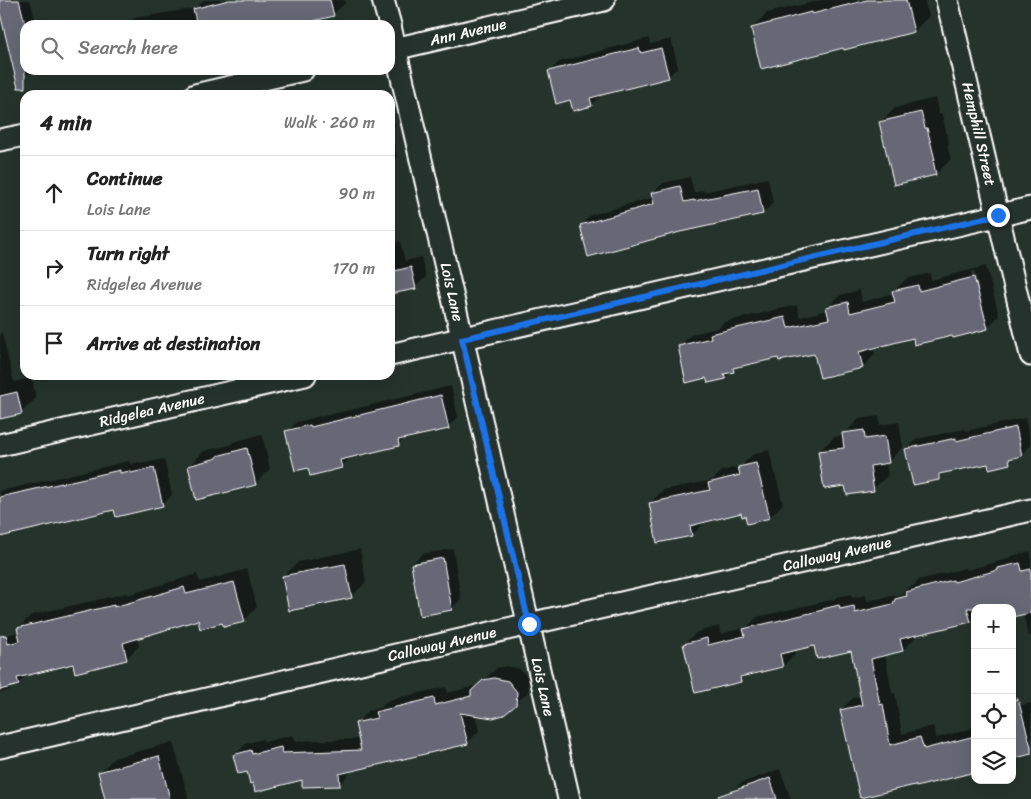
<!DOCTYPE html>
<html lang="en">
<head>
<meta charset="utf-8">
<style>
  body { margin:0; font-family:Sriracha,sans-serif; background:#f6f6f6; color:#222 }
  .controls { position:absolute; right:15px; bottom:15px; display:grid; overflow:hidden; border-radius:10px; box-shadow:0 5px 20px #0002 }
  .controls button { width:45px; height:45px; display:grid; place-items:center; padding:0; border:0; border-bottom:1px solid #e0e0e0; background:#fff; color:#222; font:25px sans-serif }
  .stop { position:absolute; width:15px; height:15px; margin:-11px; border:4px solid #1a73e8; border-radius:50%; background:#fff }
  .stop.end { background:#1a73e8; border-color:#fff; box-shadow:0 1px 5px #0008 }
  .list { margin:0; padding:0; list-style:none }
  h2 { display:flex; justify-content:space-between; align-items:center; height:65px; margin:0; padding:0 20px; font-size:21px }
  h2 small { font-size:16px; font-weight:400; color:#767676 }
  .list li { display:grid; grid-template-columns:32px 1fr auto; gap:15px; align-items:center; box-sizing:border-box; height:75px; padding:0 20px; border-top:1px solid #e0e0e0 }
  .list b { display:block; font-size:19px; white-space:nowrap }
  .list p { margin:0; font-size:16px; white-space:nowrap; color:#767676 }
  .list em { font-size:16px; font-style:normal; color:#767676 }
  .icon { flex:none; width:28px; height:28px; fill:none; stroke:currentColor; stroke-width:2; stroke-linecap:round; stroke-linejoin:round }
  .map { position:relative; flex:none; width:1031px; height:799px; overflow:hidden }
  .search { position:absolute; background:#fff; box-shadow:0 5px 20px #0002; left:20px; top:20px; width:375px; height:55px; display:flex; align-items:center; gap:12px; box-sizing:border-box; padding:0 18px; border-radius:15px; color:#767676; font-size:19px }
  .panel { position:absolute; background:#fff; box-shadow:0 5px 20px #0002; left:20px; top:90px; width:375px; height:290px; border-radius:15px }
  .map>svg:first-child { display:block }
  .shadow { fill:#0007; fill-rule:evenodd }
  .building { fill:#666774; stroke:#fff }
  .lines { fill:none; stroke-linecap:round; stroke-linejoin:round }
  .street-casing { stroke:#fff; stroke-width:25 }
  .street { stroke:#26332d; stroke-width:21 }
  .route { stroke:#1a73e8; stroke-width:6 }
  .labels { text-anchor:middle; dominant-baseline:central; stroke-width:4.5; stroke-linejoin:round; paint-order:stroke }
  .street-label { font-size:15px; fill:#fff; stroke:#26332d }
</style>
</head>
<body>
<div class="map">
<svg width="1031" height="799" viewBox="0 0 1031 799">
  <rect width="100%" height="100%" fill="#26332d"/>
  <filter id="ink" filterUnits="userSpaceOnUse"><feTurbulence type="fractalNoise" baseFrequency=".02" numOctaves="2"/><feDisplacementMap in="SourceGraphic" scale="10" xChannelSelector="R" yChannelSelector="G"/><feConvolveMatrix kernelMatrix="1 2 1 2 8 2 1 2 1" color-interpolation-filters="sRGB"/></filter>
  <g filter="url(#ink)">
    <g class="shadow">
      <path d="M0,0H30L36,22L42,20L43,25H25V70H37L35,72L16,77L2,14L0,15Z"/>
      <path d="M204,0H345L346,2L333,14L288,25H128L135,18L196,8Z"/>
      <path d="M822,0H924L929,16L914,31L752,28L767,13Z"/>
      <path d="M649,38L650,44L671,39L678,67L668,77L601,95L591,105L571,98L549,71L559,62Z"/>
      <path d="M935,98L939,114H942L949,144L947,146L951,159L936,174L895,184L880,123L895,108Z"/>
      <path d="M390,104L395,127L391,130L397,157L390,164Z"/>
      <path d="M690,177L694,193L703,190L704,192L768,178L773,203L763,213L581,225L591,215L654,197L653,193L663,183Z"/>
      <path d="M390,234L392,243L400,241L405,261L421,257L426,277L415,287L390,293Z"/>
      <path d="M986,266L999,316L987,328L953,334L914,337L873,347L875,354L863,367L815,352L779,356L739,365L725,378L707,376L679,347L692,334L718,328L724,322L797,305L800,317L828,310V307L840,295L860,290L862,302L894,293V291L906,279L930,273L931,280ZM971,271H974L987,321H984Z"/>
      <path d="M2,333L14,382L32,378L36,398L21,413L0,418V334Z"/>
      <path d="M37,375H59L38,380Z"/>
      <path d="M451,386L458,417L448,427L406,437L399,444L351,456V457L341,467L309,466L287,432L297,422L320,416V417Z"/>
      <path d="M879,416L880,425L899,422L903,447L888,462H886L888,475L873,489L846,485L819,451L834,437L844,435V434L859,419Z"/>
      <path d="M1025,418L1031,445L1021,455L1017,456L1010,463L990,467L989,463L946,471L939,478L907,449L917,439L965,429L966,431Z"/>
      <path d="M262,434L270,469L255,484L189,466L204,451L230,445L233,442Z"/>
      <path d="M769,450L783,504L770,517L748,522L746,514L742,512L705,522L692,535L658,542L650,503L663,490L713,480L722,471L741,466L752,455Z"/>
      <path d="M164,459L172,495L162,505L115,508L0,536V491L129,461L130,464L140,462V464Z"/>
      <path d="M360,549L366,582L351,597L283,577L298,562Z"/>
      <path d="M453,549L461,599L451,609L412,564L422,554Z"/>
      <path d="M1031,551V635L1028,636L1023,614L1012,608H975V616L970,621L914,634L915,638L903,650L885,654L892,693H895L902,734L933,726L936,738L970,729L975,723V771L916,783L841,710L853,698L862,696L852,649L815,645L794,650L795,654L783,666L747,674L740,681L684,644L697,632L719,626L720,634L747,627L757,617L835,599L836,597L851,594L852,598L866,595L867,601L902,594L908,587L913,586L919,580L965,568L966,570L1008,559L1011,556Z"/>
      <path d="M247,569L257,607L244,621H223L199,619L137,637L139,646L126,659L74,663L28,674L18,684L13,685L8,691L0,693V637L19,632L18,629L31,615L127,593V595L197,574L200,582Z"/>
      <path d="M507,666L520,669L529,679L528,692L515,704L475,714L479,731L467,743L351,770V772L339,785L303,778L248,771L235,755L247,743L263,739L264,742L293,735L295,741L360,739L356,724L368,711L380,708L389,700L446,687L448,693L478,685L497,668Z"/>
      <path d="M1031,703V753L1017,757L1012,762V708Z"/>
      <path d="M173,742L188,796L187,799H107L99,773L114,758Z"/>
      <path d="M780,769L791,799H733L731,793L741,783Z"/>
    </g>
    <g class="building">
      <path d="M0,0H19L25,23V88H18L0,13Z"/>
      <path d="M229,0H330L334,16L297,25H197L193,9Z"/>
      <path d="M867,0H906L914,32L844,50L843,48L761,69L751,28L811,12L812,14Z"/>
      <path d="M639,48L641,53L661,48L669,78L590,98L592,106L573,111L570,100L556,104L548,71Z"/>
      <path d="M921,112L925,128H927L935,160H933L936,175L894,185L879,122Z"/>
      <path d="M680,186L684,202L694,200V201L758,188L763,214L680,232L588,257L580,225L654,204L651,193Z"/>
      <path d="M411,267L416,289L390,294V272Z"/>
      <path d="M974,277L988,329L953,338L952,336L914,345L913,338L859,352L863,368L820,378L814,354L779,361L778,358L733,368L734,372L724,374L726,379L708,383L706,378L686,383L678,346L711,338L710,334L785,317L788,328L829,319L826,307L848,302L850,313L895,302L892,291L918,285L919,291Z"/>
      <path d="M17,392L22,414L0,419V396Z"/>
      <path d="M441,395L449,429L398,440L399,446L340,460L342,468L310,476L308,468L295,471L285,431L310,425L311,427Z"/>
      <path d="M1016,427L1022,456L1009,459L1010,464L989,469L988,464L939,474V480L913,485L905,449L956,438V441Z"/>
      <path d="M864,430L865,439L885,436L889,463L870,466L874,491L847,495L845,486L824,489L818,451L844,448L842,433Z"/>
      <path d="M247,448L256,485L196,500L188,466L217,458V456Z"/>
      <path d="M756,463L770,518L747,524L745,516L742,517L741,513L690,526L692,536L657,543L649,503L710,490L708,483L740,475L738,467Z"/>
      <path d="M154,468L163,506L116,517L114,510L0,537V497L120,470V473L130,471L131,473Z"/>
      <path d="M443,558L452,610L420,616L411,564Z"/>
      <path d="M1020,563L1022,571L1031,569V613L1012,617V608H967L971,622L900,639L903,651L871,659L880,705L883,704L890,745L920,737L924,749L975,736V772L916,787L915,785L860,798L840,710L862,705L851,651L817,659L814,646L780,654L783,667L740,677L741,682L695,693L683,644L707,638L708,645L745,636L743,629L823,610V609L839,605L840,609L854,606L855,613L893,604L895,599L907,596L906,592L953,580L954,582L998,570V568Z"/>
      <path d="M345,564L352,598L289,611L282,576Z"/>
      <path d="M234,582L245,622L224,627L222,623L200,629L198,620L123,643L127,660L75,673L73,664L17,678L19,685L0,690V636L6,635L8,644L20,641L17,628L114,605V607L184,587L186,594Z"/>
      <path d="M494,678L508,681L517,692L516,705L504,715L493,718L460,713L468,744L339,774L340,786L302,787V780L255,792L253,783L250,784L247,772L238,774L233,755L251,750L252,754L281,747L282,753L361,750L355,723L377,718L375,712L434,698L435,705L471,696V691L483,680Z"/>
      <path d="M1018,699L1031,747V754L1012,759V700Z"/>
      <path d="M159,756L170,799H105L98,772Z"/>
      <path d="M770,778L777,799H719L718,796Z"/>
    </g>
    <g class="lines">
      <g class="street-casing">
        <g id="street">
          <path d="M383,0L390,25"/>
          <path d="M947,0L1031,355"/>
          <path d="M390,26L569,799"/>
          <path d="M390,50L604,0"/>
          <path d="M195,95L303,70"/>
          <path d="M0,140L25,135"/>
          <path d="M390,355L1031,208"/>
          <path d="M0,445L305,375"/>
          <path d="M0,747L529,624L1031,510"/>
        </g>
      </g>
      <use href="#street" class="street"/>
    </g>
  </g>
  <g class="lines" filter="url(#ink)">
    <path class="route" d="M529,624L462,339L998,215"/>
  </g>
  <g class="labels">
    <g class="street-label">
      <text transform="translate(468 32) rotate(-13)">Ann Avenue</text>
      <text transform="translate(979 134) rotate(77)">Hemphill Street</text>
      <text transform="translate(452 292) rotate(77)">Lois Lane</text>
      <text transform="translate(152 410) rotate(-13)">Ridgelea Avenue</text>
      <text transform="translate(837 554) rotate(-13)">Calloway Avenue</text>
      <text transform="translate(442 644) rotate(-13)">Calloway Avenue</text>
      <text transform="translate(543 687) rotate(77)">Lois Lane</text>
    </g>
  </g>
</svg>
<div class="controls">
<button>+</button>
<button>−</button>
<button><svg class="icon" aria-label="locate" viewBox="0 0 24 24"><circle cx="12" cy="12" r="6"/><path d="M12 2v4M12 18v4M2 12h4M18 12h4"/></svg></button>
<button><svg class="icon" aria-label="layers" viewBox="0 0 24 24"><path d="M12 4l9 5-9 5-9-5zM3 14l9 5 9-5"/></svg></button>
</div>
<div class="stop" style="left:529px;top:624px"></div>
<div class="stop end" style="left:998px;top:215px"></div>
<div class="search"><svg class="icon" aria-label="search" viewBox="0 0 24 24"><circle cx="10" cy="10" r="6"/><path d="M15 15l6 6"/></svg>Search here</div>
<section class="panel">
<h2>4 min<small>Walk · 260 m</small></h2>
<ul class="list">
<li><svg class="icon" aria-label="ahead" viewBox="0 0 24 24"><path d="M12 20V5M6 11l6-6 6 6"/></svg><div><b>Continue</b><p>Lois Lane</p></div><em>90 m</em></li>
<li><svg class="icon" aria-label="right" viewBox="0 0 24 24"><path d="M7 20v-9h11M14 6l5 5-5 5"/></svg><div><b>Turn right</b><p>Ridgelea Avenue</p></div><em>170 m</em></li>
<li><svg class="icon" aria-label="arrive" viewBox="0 0 24 24"><path d="M6 21V4h12l-3 4 3 4H6"/></svg><div><b>Arrive at destination</b></div></li>
</ul>
</section>
</div>
</body>
</html>
